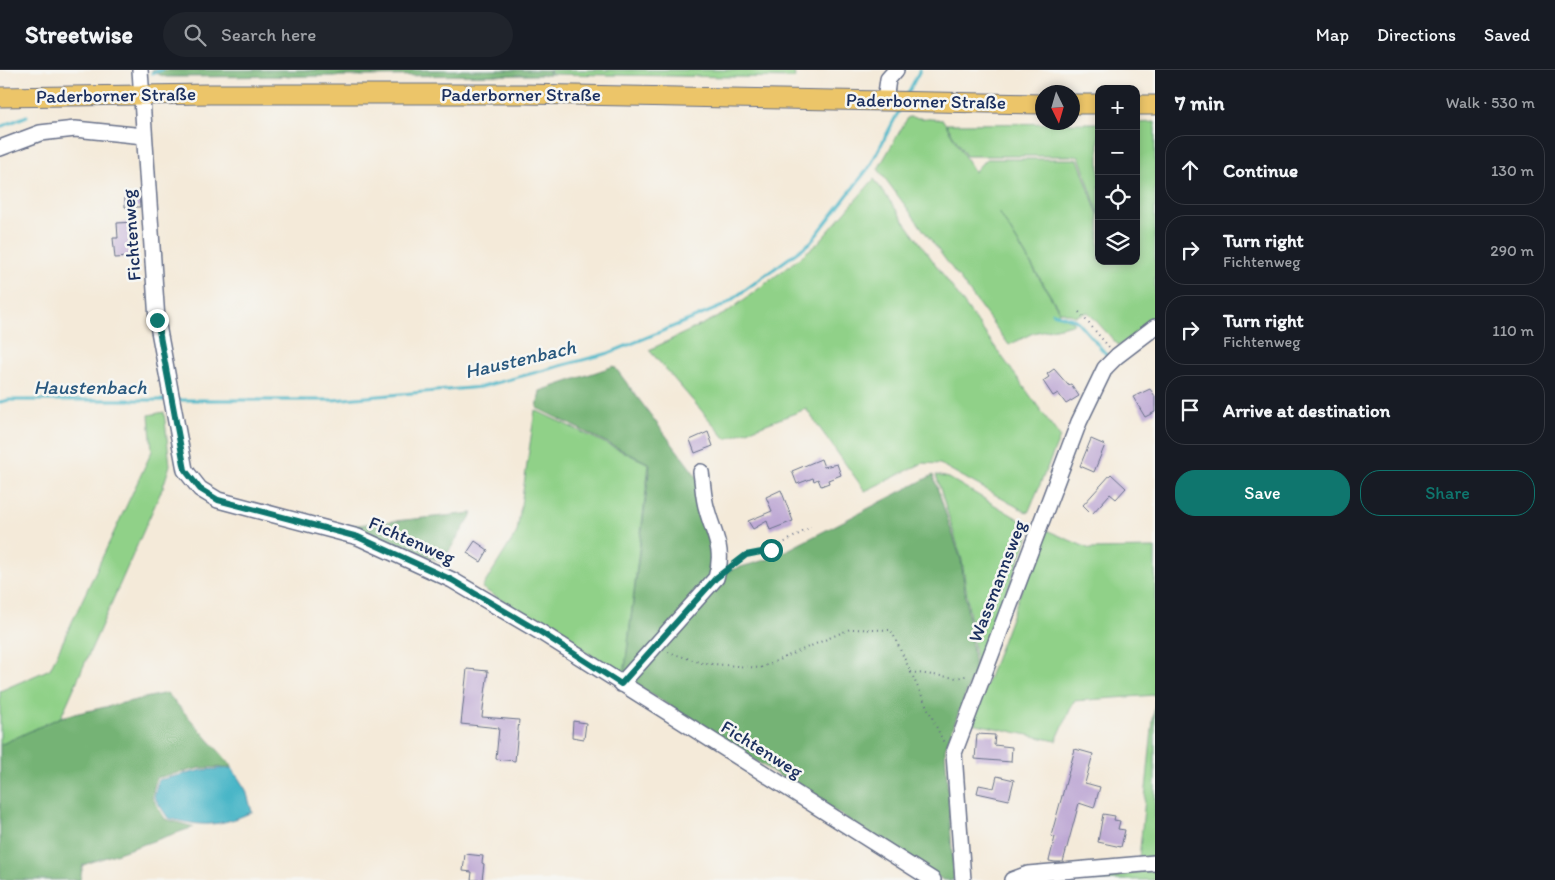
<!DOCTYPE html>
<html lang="en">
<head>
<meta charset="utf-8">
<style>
  body { margin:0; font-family:Itim,sans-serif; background:#20242c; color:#f1f3f6 }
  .controls { position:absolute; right:15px; top:15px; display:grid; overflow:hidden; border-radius:10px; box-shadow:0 2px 8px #0003 }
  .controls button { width:45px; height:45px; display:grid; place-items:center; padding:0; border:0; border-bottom:1px solid #363941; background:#171b24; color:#f1f3f6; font:25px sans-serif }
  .compass { position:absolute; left:1035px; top:15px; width:45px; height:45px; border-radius:50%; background:#171b24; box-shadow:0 2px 8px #0003; rotate:175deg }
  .stop { position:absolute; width:15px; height:15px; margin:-11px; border:4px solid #0f766e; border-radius:50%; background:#fff }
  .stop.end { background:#0f766e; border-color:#fff; box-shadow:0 1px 5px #0008 }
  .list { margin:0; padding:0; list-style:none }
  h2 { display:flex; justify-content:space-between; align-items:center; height:65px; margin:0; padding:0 20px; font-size:21px }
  h2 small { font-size:16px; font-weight:400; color:#9ea1a6 }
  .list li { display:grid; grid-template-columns:32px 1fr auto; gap:15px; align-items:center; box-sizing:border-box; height:70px; margin:0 10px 10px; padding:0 10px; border:1px solid #363941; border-radius:20px }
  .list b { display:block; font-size:19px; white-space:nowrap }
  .list p { margin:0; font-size:16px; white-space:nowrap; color:#9ea1a6 }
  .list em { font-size:16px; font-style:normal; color:#9ea1a6 }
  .actions { display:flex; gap:10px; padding:15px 20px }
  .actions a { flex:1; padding:11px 0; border:1px solid #0f766e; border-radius:20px; text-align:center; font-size:18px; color:#0f766e }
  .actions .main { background:#0f766e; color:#fff }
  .icon { flex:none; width:28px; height:28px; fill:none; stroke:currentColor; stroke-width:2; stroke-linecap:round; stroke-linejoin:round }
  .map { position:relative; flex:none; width:1155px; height:810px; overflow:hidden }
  header { display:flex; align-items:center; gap:30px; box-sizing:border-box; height:70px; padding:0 25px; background:#171b24; border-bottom:1px solid #363941 }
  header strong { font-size:24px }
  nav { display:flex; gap:28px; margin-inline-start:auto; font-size:18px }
  .search { width:350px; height:45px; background:#20242c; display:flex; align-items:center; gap:12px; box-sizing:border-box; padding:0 18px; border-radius:28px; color:#9ea1a6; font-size:19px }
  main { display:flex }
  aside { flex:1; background:#171b24 }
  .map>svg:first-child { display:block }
  .green { fill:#90d188; stroke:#568073 }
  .forest { fill:#74b374; stroke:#487169 }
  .water { fill:#4ab6c7; stroke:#327292 }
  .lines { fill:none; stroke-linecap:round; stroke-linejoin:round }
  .stream { stroke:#4ab6c7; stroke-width:3 }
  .building { fill:#bea8d4 }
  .minor-casing { stroke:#677089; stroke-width:18 }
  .major-casing { stroke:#677089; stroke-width:21 }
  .path { stroke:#677089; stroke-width:2; stroke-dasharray:1 4; stroke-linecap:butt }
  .minor { stroke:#fff; stroke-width:15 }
  .major { stroke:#ecc569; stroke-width:19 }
  .route { stroke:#0f766e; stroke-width:6 }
  .labels { text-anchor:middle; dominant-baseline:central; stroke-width:5; stroke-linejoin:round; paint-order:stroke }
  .street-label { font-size:19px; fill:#1b2f5e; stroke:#f6f6f2 }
  .water-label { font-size:20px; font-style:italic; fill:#29587e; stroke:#f6f6f2 }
</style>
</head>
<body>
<header>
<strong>Streetwise</strong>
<div class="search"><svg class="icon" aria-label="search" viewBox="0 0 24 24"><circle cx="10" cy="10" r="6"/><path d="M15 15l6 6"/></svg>Search here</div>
<nav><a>Map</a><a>Directions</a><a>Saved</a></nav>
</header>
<main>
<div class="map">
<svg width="1155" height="810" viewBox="0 0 1155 810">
  <rect width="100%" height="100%" fill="#f6f6f2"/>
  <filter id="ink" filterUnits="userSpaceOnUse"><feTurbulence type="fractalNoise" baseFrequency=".02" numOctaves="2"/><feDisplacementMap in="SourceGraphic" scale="10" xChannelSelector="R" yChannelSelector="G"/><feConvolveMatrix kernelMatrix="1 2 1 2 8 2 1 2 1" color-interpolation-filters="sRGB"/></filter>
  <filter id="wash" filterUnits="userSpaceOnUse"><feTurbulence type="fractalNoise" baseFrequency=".0096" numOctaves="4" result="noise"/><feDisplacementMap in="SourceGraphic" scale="20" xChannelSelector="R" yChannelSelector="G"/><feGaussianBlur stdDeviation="1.12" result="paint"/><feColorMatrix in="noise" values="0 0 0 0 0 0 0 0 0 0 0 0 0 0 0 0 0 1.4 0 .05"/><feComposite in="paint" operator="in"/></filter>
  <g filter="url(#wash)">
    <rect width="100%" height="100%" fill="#f4ead9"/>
    <g class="green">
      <path d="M550,0H794L795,8L551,4Z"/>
      <path d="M908,47L943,50L974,102L986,89H1078L1099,148V191H1136V53L1155,52V249L1119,276L1088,242L1075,246L1060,241L999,142L1059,241L1058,245L1073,251V254L1033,263L1009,275L878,99Z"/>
      <path d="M1099,53V145L1079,86H966L946,54Z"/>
      <path d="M874,109L1060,367L1028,443L940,394L923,393L865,421L806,339L726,369L649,280L726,243L789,196L818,173Z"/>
      <path d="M535,340L649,394L624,606L482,518L517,462Z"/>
      <path d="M164,342L170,395L163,417L61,647L0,675V621L50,599L152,381L149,345Z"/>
      <path d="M936,405L949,408L1032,457L977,599L962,490Z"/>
      <path d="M1044,459L1090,479L1155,478V625L1074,631L1056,671L972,653Z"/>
      <path d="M1155,630V786L1139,788Z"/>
      <path d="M1155,801V810H1031L1036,808Z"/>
    </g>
    <g class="forest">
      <path d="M152,0H549L550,5L166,7L152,2Z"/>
      <path d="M614,296L697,407L705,441L727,501L772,488L933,405L961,490L975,599L945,679L954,810H943L624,607L650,394L537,338L540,321Z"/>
      <path d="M473,443L442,492L346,456Z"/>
      <path d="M167,623L233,697L201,698L156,708L152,727L165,749L194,757L83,795L80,810H0V675L61,647Z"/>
    </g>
    <path class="water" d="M232,698L246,720L252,742C219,757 202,757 168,748L154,727L158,710L203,700Z"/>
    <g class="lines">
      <g class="stream">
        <path d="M152,3L162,0"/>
        <path d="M907,25L920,0"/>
        <path d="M0,57L27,46"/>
        <path d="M1053,243L1076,250L1107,285"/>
        <path d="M175,330H333L481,317L609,283L723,236L811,172L870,96L901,37"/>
        <path d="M0,332L9,330H167"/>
      </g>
    </g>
    <g id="blocks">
      <g class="building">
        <path d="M139,127L140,137H125V128Z"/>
        <path d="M133,152L131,187L115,188L113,168H118L117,153Z"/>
        <path d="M1054,299L1068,315L1071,314L1079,326L1066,334L1058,323L1053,326L1043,311L1049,307L1047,304Z"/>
        <path d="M1150,319L1155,326V342L1145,347L1133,327Z"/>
        <path d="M708,362L713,376L695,383L690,370Z"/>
        <path d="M1091,369L1105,375L1094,402L1080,396Z"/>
        <path d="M821,389L824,397L837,394L841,405L828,410L829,413L821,416L818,409L814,411L813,408L797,414L792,401Z"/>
        <path d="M1111,404L1126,418L1116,429L1110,424L1092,444L1083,435Z"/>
        <path d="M781,420L793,451L770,460L767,451L753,459L748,451L772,441L766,427Z"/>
        <path d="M475,471L488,480L481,492L467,483Z"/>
        <path d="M467,599L488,601L482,647L519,650L515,691L496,689L499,658L461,654Z"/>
        <path d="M573,651L586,653L584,669L572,667Z"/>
        <path d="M977,664L995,665L994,675L1012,677L1011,692L975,689Z"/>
        <path d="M1075,679L1093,684L1085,713L1100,717L1094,738L1079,733L1063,792H1055L1049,791L1055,767L1051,766Z"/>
        <path d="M997,706L1014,710L1009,730L977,723L979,715L994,718Z"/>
        <path d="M1103,744L1115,746L1114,750L1120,751L1118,759L1125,760L1121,777L1098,772Z"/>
        <path d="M465,784L483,786L482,793L484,794L482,810H471L472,802L463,801Z"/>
      </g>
    </g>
  </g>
  <g filter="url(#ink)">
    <use href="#blocks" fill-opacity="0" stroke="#677089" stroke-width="1"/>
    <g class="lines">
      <g class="minor-casing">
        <g id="minor">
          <path d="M140,0L157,250L185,400L200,419L218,430L358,467L452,510L542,563L933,810"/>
          <path d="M885,31L888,9L896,0"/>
          <path d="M0,78L40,63L75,59L144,66"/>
          <path d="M621,614L716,508C725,479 714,466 707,440C703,428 703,414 701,402"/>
          <path d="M963,810L954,683L1079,352L1105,298L1117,286L1155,257"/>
          <path d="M1012,810L1028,804L1155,793"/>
        </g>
      </g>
      <g class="major-casing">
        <g id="major">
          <path d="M0,27L210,24H523L1042,34"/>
          <path d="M1072,34H1099"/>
          <path d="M1136,35H1155"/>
        </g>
      </g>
      <g class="path">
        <path d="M1079,242L1109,277"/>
        <path d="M731,496L746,485L771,480L811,457"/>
        <path d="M668,582L702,593L760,598L850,559L891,560L944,673"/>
        <path d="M910,602L957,608L969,605"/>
      </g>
      <use href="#minor" class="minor"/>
      <use href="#major" class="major"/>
    </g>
  </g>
  <g class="lines" filter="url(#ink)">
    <path class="route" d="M157,250L185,400L200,419L218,430L358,467L452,510L542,563L621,614L716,508L746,485L771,480"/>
  </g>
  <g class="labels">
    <g class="street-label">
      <text x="521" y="24">Paderborner Straße</text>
      <text transform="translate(116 25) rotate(-1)">Paderborner Straße</text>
      <text transform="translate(926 31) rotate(1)">Paderborner Straße</text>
      <text transform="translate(131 165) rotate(-94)">Fichtenweg</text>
      <text transform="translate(412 470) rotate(24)">Fichtenweg</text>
      <text transform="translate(997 511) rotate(-69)">Wassmannsweg</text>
      <text transform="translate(762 679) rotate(32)">Fichtenweg</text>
    </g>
    <g class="water-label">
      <text transform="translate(520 289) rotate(-13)">Haustenbach</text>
      <text x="90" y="317">Haustenbach</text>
    </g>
  </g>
</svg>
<div class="controls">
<button>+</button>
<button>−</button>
<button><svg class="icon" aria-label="locate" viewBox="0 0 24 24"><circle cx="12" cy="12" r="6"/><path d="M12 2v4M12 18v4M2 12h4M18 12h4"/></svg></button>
<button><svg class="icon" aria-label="layers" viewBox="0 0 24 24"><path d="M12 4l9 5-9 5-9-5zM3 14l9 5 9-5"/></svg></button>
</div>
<svg class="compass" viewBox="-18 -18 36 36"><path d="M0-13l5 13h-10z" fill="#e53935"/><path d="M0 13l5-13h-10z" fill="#9ea1a6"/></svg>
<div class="stop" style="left:771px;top:480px"></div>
<div class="stop end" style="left:157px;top:250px"></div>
</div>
<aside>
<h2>7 min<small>Walk · 530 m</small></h2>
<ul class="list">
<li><svg class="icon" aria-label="ahead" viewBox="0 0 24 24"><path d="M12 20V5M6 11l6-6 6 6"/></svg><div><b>Continue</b></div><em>130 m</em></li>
<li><svg class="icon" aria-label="right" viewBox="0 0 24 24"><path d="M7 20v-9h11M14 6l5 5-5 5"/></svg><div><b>Turn right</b><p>Fichtenweg</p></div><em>290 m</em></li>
<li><svg class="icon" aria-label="right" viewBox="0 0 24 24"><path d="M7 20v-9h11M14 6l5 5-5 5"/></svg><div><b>Turn right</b><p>Fichtenweg</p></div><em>110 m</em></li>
<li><svg class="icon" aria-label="arrive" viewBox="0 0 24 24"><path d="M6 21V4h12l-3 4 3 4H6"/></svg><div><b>Arrive at destination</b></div></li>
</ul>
<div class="actions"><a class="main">Save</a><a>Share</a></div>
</aside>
</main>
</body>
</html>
